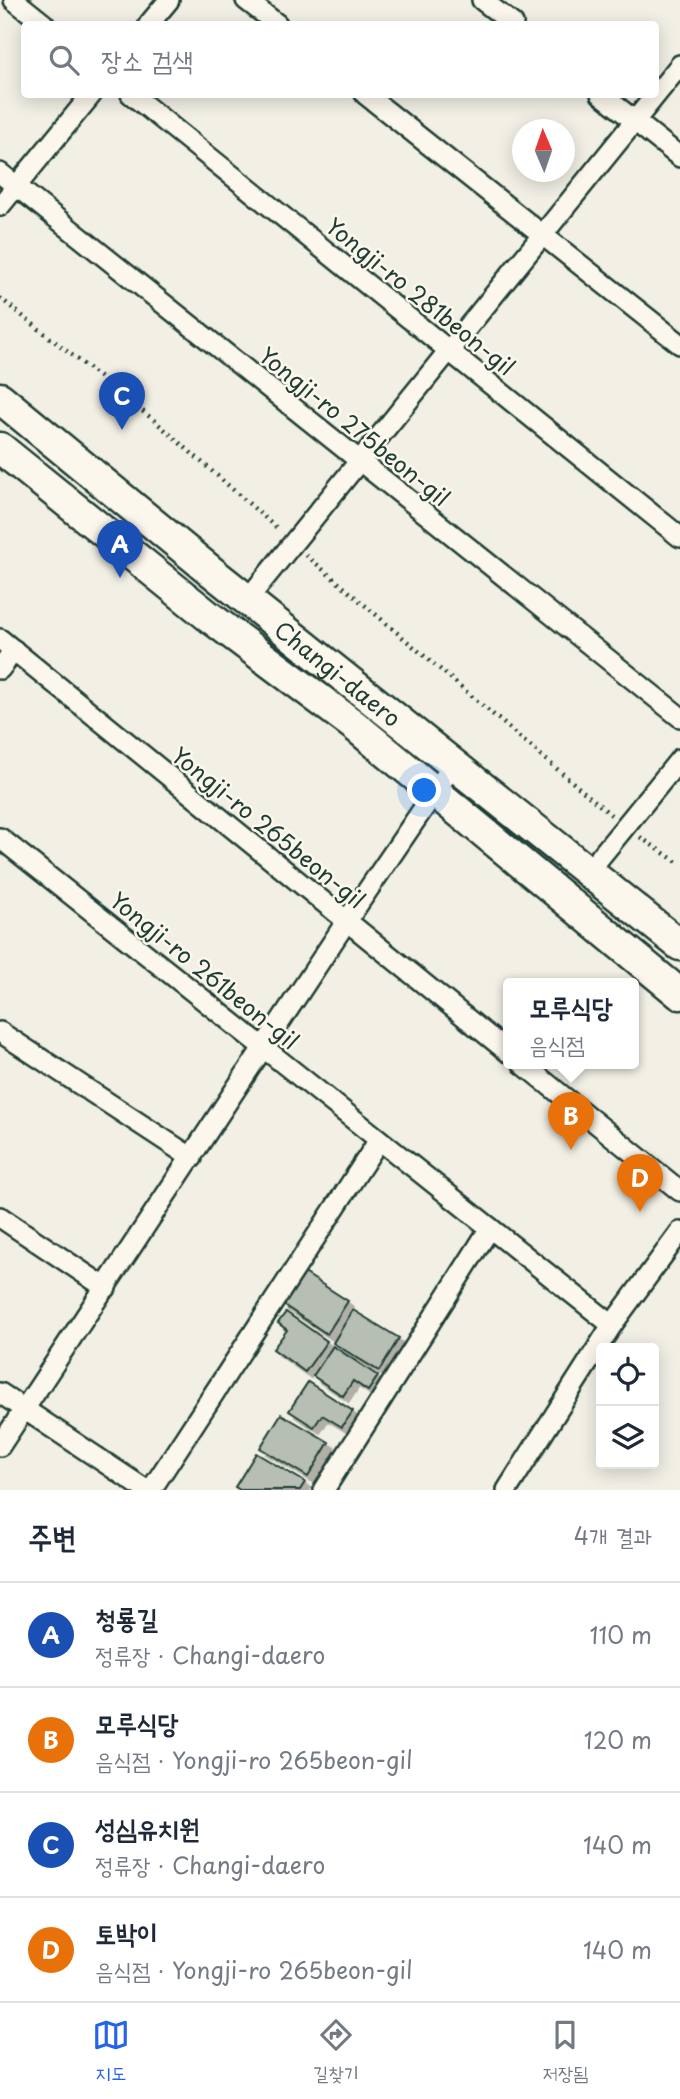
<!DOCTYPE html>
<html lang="ko">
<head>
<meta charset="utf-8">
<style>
  body { margin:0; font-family:"Playpen Sans","Poor Story",sans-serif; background:#f6f6f7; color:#1f2937 }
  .controls { position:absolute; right:21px; bottom:21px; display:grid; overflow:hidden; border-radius:7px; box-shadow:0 4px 18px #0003 }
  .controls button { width:63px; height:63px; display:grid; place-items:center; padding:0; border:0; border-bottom:2px solid #e0e1e3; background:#fff; color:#1f2937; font:35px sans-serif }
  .compass { position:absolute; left:512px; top:119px; width:63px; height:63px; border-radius:50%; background:#fff; box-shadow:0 4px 18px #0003; rotate:358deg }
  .you { position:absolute; left:425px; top:791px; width:24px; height:24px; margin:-18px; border:5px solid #fff; border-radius:50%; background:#1a73e8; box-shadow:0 0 0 10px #1a73e833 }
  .badge { display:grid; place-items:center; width:46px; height:46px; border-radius:50%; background:#2563eb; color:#fff; font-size:23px; font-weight:700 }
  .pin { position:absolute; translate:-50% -58px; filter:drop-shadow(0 2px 4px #0008) }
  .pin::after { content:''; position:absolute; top:37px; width:24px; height:21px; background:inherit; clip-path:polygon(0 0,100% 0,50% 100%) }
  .popup { position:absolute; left:503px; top:978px; width:136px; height:91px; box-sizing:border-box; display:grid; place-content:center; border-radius:7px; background:#fff; filter:drop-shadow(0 2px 5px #0005); font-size:23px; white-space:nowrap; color:#747a83 }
  .popup b { font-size:26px; color:#1f2937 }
  .popup::after { content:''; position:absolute; left:50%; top:100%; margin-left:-14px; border:14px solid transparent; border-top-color:#fff }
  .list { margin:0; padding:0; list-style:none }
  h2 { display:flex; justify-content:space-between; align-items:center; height:91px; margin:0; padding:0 28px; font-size:30px }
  h2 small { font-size:23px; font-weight:400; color:#747a83 }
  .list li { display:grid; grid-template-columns:46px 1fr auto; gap:21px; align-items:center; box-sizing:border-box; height:105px; padding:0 28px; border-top:2px solid #e0e1e3 }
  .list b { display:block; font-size:26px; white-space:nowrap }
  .list p { margin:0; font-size:23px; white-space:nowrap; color:#747a83 }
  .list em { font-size:23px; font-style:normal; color:#747a83 }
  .icon { flex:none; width:38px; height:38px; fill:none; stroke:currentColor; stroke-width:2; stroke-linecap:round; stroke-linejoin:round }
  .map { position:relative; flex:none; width:680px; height:1490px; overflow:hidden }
  .search { position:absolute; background:#fff; box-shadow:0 4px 18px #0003; left:21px; right:21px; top:21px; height:77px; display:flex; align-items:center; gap:18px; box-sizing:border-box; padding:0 24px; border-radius:7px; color:#747a83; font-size:26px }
  .sheet { height:511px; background:#fff }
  nav { display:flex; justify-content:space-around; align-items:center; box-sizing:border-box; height:98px; border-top:2px solid #e0e1e3; background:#fff; font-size:19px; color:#747a83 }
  nav a { display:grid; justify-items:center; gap:4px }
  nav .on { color:#2563eb }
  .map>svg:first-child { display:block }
  .building { fill:#b7beb3; stroke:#1f3d34; stroke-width:2; filter:url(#shadow) }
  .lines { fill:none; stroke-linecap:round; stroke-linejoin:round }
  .street-casing { stroke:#1f3d34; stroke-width:24 }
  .primary-casing { stroke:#1f3d34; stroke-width:35 }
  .path { stroke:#1f3d34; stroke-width:4.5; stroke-dasharray:2 5; stroke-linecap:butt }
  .street { stroke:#fbf7ec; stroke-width:19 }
  .primary { stroke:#fbf7ec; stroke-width:30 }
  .labels { text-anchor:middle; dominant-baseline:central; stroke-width:5; stroke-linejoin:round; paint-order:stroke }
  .street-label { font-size:23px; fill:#1f3d34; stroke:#fbf7ec }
</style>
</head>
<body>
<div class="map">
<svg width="680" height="1490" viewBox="0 0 680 1490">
  <defs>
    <filter id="shadow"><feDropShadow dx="6" dy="6" stdDeviation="0" flood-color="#0004"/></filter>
  </defs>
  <rect width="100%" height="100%" fill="#f2f0e5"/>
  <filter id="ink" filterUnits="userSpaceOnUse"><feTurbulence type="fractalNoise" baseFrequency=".0143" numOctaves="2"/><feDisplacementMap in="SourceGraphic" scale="14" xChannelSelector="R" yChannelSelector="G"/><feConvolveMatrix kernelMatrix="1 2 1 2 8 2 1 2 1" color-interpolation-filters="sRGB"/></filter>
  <g filter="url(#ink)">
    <g class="building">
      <path d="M303,1272L348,1301L327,1334L282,1304Z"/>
      <path d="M353,1310L399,1338L379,1371L333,1343Z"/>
      <path d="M286,1312L327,1341L305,1372L273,1349L287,1330L278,1323Z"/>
      <path d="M333,1346L378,1376L368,1391L353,1381L343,1396L313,1376Z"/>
      <path d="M308,1382L353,1411L342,1427L322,1415L314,1427L289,1411Z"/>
      <path d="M281,1414L329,1442L308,1477L260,1448Z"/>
      <path d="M256,1453L305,1482L300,1490H240L235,1487Z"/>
    </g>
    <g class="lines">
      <g class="street-casing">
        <g id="street">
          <path d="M14,0L44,24"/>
          <path d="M246,0L277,24"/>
          <path d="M482,0L513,24"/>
          <path d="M149,24L169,0"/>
          <path d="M131,94L680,537"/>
          <path d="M365,94L680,344"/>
          <path d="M601,94L680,157"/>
          <path d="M0,173L680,717"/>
          <path d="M0,206L92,94"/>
          <path d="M247,600L680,65"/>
          <path d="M0,639L508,1052"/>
          <path d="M0,669L14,650"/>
          <path d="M0,838L612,1325"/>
          <path d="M588,872L680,759"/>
          <path d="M0,1032L192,1158"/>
          <path d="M523,1064L680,1191"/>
          <path d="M0,1217L106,1288"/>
          <path d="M0,1393L146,1490"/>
          <path d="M0,1446L346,922L453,765"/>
          <path d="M151,1490L379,1140"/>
          <path d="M324,1490L490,1228"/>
          <path d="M507,1490L612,1325L680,1232"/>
        </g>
      </g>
      <g class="primary-casing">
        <g id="primary">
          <path id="s1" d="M0,398L212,572L680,945"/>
          <path d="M0,448L207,615L355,726L680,994"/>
        </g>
      </g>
      <g class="path">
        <path d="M0,298L155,421L279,530"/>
        <path d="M306,555L611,815"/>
        <path d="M640,837L680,864"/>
      </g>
      <use href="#street" class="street"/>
      <use href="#primary" class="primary"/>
    </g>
  </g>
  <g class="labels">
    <g class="street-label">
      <text transform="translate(421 296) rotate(39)">Yongji-ro 281beon-gil</text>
      <text transform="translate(355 426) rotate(39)">Yongji-ro 275beon-gil</text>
      <text stroke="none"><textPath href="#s1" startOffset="436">Changi-daero</textPath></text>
      <text transform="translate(269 827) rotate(39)">Yongji-ro 265beon-gil</text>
      <text transform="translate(205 970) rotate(39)">Yongji-ro 261beon-gil</text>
    </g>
  </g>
</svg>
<div class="controls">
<button><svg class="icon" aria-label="locate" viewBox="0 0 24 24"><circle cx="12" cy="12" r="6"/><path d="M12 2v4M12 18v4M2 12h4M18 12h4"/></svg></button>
<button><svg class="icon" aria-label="layers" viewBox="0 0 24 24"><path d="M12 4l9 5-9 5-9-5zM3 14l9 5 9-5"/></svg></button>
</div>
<svg class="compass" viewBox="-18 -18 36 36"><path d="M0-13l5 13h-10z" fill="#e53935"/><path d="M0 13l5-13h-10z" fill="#747a83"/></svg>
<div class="you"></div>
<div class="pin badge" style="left:120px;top:578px;background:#1a4fb4">A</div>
<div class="pin badge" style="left:571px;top:1150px;background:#e8710a">B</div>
<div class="popup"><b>모루식당</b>음식점</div>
<div class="pin badge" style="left:122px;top:430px;background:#1a4fb4">C</div>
<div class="pin badge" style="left:640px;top:1212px;background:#e8710a">D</div>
<div class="search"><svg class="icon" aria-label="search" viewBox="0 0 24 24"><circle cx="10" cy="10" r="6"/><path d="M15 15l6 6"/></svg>장소 검색</div>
</div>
<section class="sheet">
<h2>주변<small>4개 결과</small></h2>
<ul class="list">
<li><span class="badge" style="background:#1a4fb4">A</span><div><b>청룡길</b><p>정류장 · Changi-daero</p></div><em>110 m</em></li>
<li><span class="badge" style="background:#e8710a">B</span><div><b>모루식당</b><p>음식점 · Yongji-ro 265beon-gil</p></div><em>120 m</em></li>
<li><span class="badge" style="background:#1a4fb4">C</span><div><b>성심유치원</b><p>정류장 · Changi-daero</p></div><em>140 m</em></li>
<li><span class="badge" style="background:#e8710a">D</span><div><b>토박이</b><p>음식점 · Yongji-ro 265beon-gil</p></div><em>140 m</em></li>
</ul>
</section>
<nav>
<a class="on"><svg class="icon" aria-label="map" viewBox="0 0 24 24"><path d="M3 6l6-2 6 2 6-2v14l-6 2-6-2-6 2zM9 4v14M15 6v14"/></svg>지도</a>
<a><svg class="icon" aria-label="directions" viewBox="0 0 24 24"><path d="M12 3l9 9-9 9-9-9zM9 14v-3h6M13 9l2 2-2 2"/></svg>길찾기</a>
<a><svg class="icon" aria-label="saved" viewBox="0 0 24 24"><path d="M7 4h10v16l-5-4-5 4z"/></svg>저장됨</a>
</nav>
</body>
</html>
